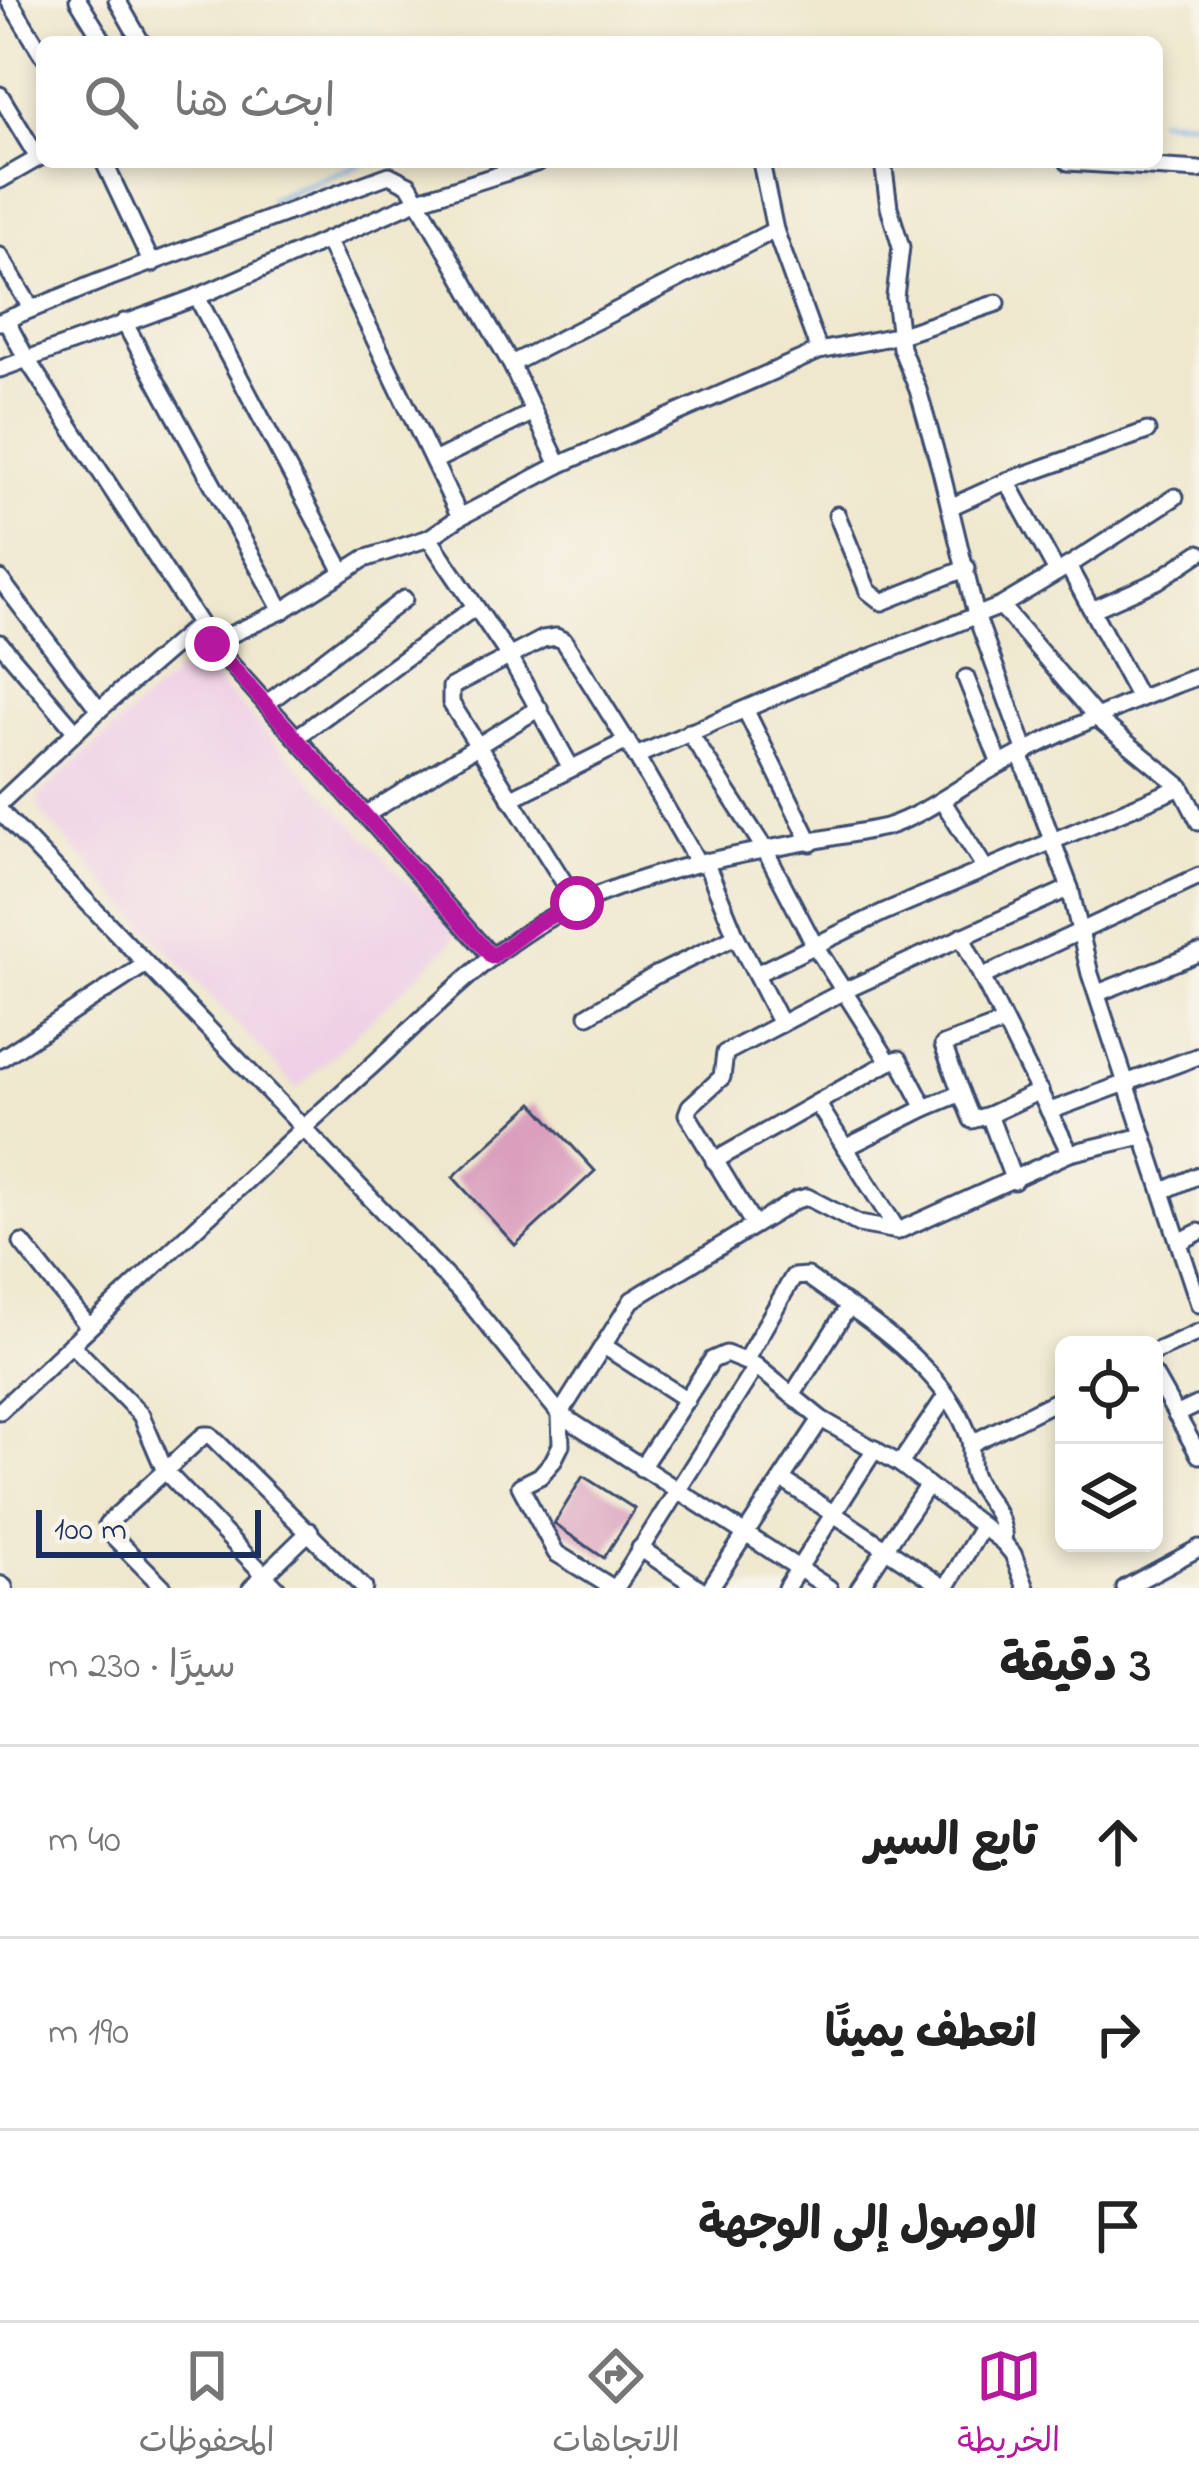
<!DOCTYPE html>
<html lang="ar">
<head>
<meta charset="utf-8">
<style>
  body { margin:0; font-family:"Indie Flower","Playpen Sans Arabic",sans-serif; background:#f6f6f6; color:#222; direction:rtl }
  .controls { position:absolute; right:36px; bottom:36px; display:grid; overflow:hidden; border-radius:18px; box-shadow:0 6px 18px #0003 }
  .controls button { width:108px; height:108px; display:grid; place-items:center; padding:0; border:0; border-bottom:3px solid #e0e0e0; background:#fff; color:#222; font:60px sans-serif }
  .scale { position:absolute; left:36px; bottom:30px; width:225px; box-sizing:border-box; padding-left:12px; border:6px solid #1b2f5e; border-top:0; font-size:33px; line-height:42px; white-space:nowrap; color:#1b2f5e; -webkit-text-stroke:9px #f7f3e8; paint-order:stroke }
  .stop { position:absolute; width:36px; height:36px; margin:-27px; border:9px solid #b5179e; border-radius:50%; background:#fff }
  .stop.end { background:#b5179e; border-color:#fff; box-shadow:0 3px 12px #0008 }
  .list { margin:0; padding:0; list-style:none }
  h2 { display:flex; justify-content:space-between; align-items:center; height:156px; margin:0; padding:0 48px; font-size:51px }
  h2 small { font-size:39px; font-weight:400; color:#767676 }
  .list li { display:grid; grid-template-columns:78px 1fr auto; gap:36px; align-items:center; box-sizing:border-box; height:192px; padding:0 48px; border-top:3px solid #e0e0e0 }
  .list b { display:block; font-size:45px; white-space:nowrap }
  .list em { font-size:39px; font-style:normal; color:#767676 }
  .icon { flex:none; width:66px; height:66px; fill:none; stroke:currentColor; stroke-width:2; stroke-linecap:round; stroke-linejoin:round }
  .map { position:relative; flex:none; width:1199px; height:1588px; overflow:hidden; direction:ltr }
  .search { position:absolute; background:#fff; box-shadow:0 6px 18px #0003; left:36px; right:36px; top:36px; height:132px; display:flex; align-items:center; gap:30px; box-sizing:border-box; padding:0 42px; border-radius:18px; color:#767676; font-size:45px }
  .sheet { height:732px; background:#fff }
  nav { display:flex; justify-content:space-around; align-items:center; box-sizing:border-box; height:168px; border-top:3px solid #e0e0e0; background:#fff; font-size:33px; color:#767676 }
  nav a { display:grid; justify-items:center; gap:6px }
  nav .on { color:#b5179e }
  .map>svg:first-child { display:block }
  .built { fill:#efd0e6 }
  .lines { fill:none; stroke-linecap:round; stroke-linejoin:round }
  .stream { stroke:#7db2eb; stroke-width:4.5 }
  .building { fill:#da9fbd }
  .minor-casing { stroke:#3b4b6f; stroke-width:21 }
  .major-casing { stroke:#3b4b6f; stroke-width:24 }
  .minor { stroke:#fff; stroke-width:15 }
  .major { stroke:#fff; stroke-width:18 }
  .route { stroke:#b5179e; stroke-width:15 }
</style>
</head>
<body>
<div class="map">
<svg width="1199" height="1588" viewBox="0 0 1199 1588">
  <rect width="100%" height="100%" fill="#f7f3e8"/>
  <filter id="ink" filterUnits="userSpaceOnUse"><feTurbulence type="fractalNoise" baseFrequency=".00833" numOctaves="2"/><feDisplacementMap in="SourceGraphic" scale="24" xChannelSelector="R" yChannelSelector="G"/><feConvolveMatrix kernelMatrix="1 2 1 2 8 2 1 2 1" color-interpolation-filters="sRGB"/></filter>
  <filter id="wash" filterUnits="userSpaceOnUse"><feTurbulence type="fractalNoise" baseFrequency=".004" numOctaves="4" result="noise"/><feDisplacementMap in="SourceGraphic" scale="48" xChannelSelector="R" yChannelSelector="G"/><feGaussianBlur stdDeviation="2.7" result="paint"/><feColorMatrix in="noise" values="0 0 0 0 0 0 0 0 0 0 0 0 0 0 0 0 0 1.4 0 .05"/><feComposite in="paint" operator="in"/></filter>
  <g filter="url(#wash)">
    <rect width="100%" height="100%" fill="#efe8ce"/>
    <path class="built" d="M187,663L204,667L454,931L450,945L297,1089L39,811L37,797Z"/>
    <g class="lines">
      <g class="stream">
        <path d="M1157,119L1199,121"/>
        <path d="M270,200L366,162"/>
      </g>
    </g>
    <g id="blocks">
      <g class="building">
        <path d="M533,1103L595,1171L515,1245L453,1177Z"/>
        <path d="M583,1476L635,1509L604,1558L554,1524Z"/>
      </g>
    </g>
  </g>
  <g filter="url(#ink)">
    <use href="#blocks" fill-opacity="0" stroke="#3b4b6f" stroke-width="3"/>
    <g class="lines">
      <g class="minor-casing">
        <g id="minor">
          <path d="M9,0L42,54"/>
          <path d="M78,0L104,42"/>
          <path d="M117,0L141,42"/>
          <path d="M0,95L38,158"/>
          <path d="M104,162L152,264"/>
          <path d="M761,162L775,230L819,351"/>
          <path d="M883,162L889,207L901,247L895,297L901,348L918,390L941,471L976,615L1026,752"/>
          <path d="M1068,162L1199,170"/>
          <path d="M0,180L42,156"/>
          <path d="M327,240L460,517"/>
          <path d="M0,256L31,308"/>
          <path d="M197,297L343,572"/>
          <path d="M6,320L26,358L212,643L492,957"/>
          <path d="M0,322L101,281L389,175L409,185L511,364L559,465L460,517L429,538L364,559L282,611L212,643"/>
          <path d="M124,322L282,611"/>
          <path d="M511,364L775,230"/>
          <path d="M0,369L197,297L419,200L539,162"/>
          <path d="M434,461L534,412"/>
          <path d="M559,465L819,351L901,335L997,303"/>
          <path d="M1007,481L1057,572"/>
          <path d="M950,507L1007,481L1147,431"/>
          <path d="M837,515L868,591L882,602L967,568"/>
          <path d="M429,538L509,656L571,768"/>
          <path d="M1068,566L1175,497"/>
          <path d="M0,579L99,710"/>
          <path d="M1001,606L1098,719L1181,787L1199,822"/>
          <path d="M1094,609L1157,581L1199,553"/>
          <path d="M0,643L76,732"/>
          <path d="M966,678L1000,764"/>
          <path d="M266,704L404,599"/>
          <path d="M746,711L811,843"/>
          <path d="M689,732L764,848L814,944L889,1062L714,1161"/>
          <path d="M297,737L475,607"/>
          <path d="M1020,754L1070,888L1090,974L1199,1304"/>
          <path d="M510,799L627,741"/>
          <path d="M942,800L985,868"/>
          <path d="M0,803L99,710L199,624"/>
          <path d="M0,811L466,1298L560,1414L829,1588"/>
          <path d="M367,814L539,708"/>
          <path d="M705,861L736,936L781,1024"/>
          <path d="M698,863L636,756L817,678L1001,606L1068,566L1139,698"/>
          <path d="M577,903L451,703V687L543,639L556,637L564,641L636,756"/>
          <path d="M961,936L982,977L1199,876"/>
          <path d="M756,974L884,912L1181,787"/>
          <path d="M982,977L1070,1153"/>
          <path d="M1098,993L1199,953"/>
          <path d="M588,1015L656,975L736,936"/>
          <path d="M0,1059L146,964"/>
          <path d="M961,1093L943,1045L1003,1023"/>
          <path d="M817,1103L898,1231"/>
          <path d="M925,1108L961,1093L972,1120L989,1115L1014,1181"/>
          <path d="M1050,1111L1199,1056"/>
          <path d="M989,1115L1040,1091"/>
          <path d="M845,1148L925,1108L899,1059L889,1062"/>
          <path d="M1163,1191L1199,1175"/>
          <path d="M754,1225L687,1114L690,1106L722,1077L725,1053L846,990L1070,888"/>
          <path d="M1179,1242L1199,1232"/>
          <path d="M22,1243L89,1327"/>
          <path d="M71,1344L141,1415L165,1471L277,1588"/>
          <path d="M604,1346L687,1400"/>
          <path d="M1154,1352L1199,1332"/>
          <path d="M745,1361L793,1277L807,1276L849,1306"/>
          <path d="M1154,1375L1199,1455"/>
          <path d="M793,1394L849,1306C894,1337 951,1383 969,1437C973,1449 969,1462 973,1474C981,1497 1007,1515 1003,1542"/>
          <path d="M0,1411C122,1297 243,1182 366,1071C432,1011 496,940 579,903C677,859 783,848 886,827C929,813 962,784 1001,764C1064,730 1132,700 1199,676"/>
          <path d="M1176,1415L1199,1404"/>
          <path d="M972,1443L1064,1397"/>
          <path d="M900,1464L946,1396"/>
          <path d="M641,1468L712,1360L726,1354L756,1366L821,1419L900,1464L1003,1542L1013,1554L1026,1588"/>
          <path d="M783,1480L945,1588"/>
          <path d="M640,1548L699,1588"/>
          <path d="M164,1588L109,1532L107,1524L204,1435H210L364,1588"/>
          <path d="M251,1588L310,1531"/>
          <path d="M613,1588L556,1553L520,1486L540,1476L553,1461L561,1445L560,1414L632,1300L796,1200L807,1197L859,1224L898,1231L1070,1153L1143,1136"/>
          <path d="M616,1588L756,1366"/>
          <path d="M710,1588L821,1419"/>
          <path d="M786,1588L875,1449"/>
          <path d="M859,1588L928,1485"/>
          <path d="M946,1588L982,1527"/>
          <path d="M1125,1588L1199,1548"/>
        </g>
      </g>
      <g class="major-casing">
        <path id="major" d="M0,1586L3,1588"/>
      </g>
      <use href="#minor" class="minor"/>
      <use href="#major" class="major"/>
    </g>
  </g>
  <g class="lines" filter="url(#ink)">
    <path class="route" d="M212,644L492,957L538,923L577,903"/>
  </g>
</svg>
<div class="controls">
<button><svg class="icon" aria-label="locate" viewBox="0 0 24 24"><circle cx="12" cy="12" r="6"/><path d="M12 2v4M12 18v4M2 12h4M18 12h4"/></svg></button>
<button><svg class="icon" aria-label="layers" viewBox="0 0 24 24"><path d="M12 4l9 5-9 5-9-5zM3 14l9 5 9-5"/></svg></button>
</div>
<div class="scale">100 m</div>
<div class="stop" style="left:577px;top:903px"></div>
<div class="stop end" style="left:212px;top:644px"></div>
<div class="search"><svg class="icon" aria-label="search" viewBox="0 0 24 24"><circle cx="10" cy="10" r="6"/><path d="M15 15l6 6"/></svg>ابحث هنا</div>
</div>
<section class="sheet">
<h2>3 دقيقة<small>سيرًا · 230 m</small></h2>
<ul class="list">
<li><svg class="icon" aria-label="ahead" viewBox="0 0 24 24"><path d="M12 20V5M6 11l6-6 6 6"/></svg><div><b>تابع السير</b></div><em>40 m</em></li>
<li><svg class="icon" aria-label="right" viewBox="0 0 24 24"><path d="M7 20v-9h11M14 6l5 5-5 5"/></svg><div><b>انعطف يمينًا</b></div><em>190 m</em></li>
<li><svg class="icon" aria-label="arrive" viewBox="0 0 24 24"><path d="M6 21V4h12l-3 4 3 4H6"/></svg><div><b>الوصول إلى الوجهة</b></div></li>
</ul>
</section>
<nav>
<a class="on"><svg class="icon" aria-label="map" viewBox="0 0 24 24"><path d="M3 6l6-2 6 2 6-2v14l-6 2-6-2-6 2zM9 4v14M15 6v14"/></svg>الخريطة</a>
<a><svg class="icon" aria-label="directions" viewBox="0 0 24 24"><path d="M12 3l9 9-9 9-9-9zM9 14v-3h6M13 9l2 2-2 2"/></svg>الاتجاهات</a>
<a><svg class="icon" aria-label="saved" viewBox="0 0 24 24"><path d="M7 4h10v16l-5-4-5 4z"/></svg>المحفوظات</a>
</nav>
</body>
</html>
